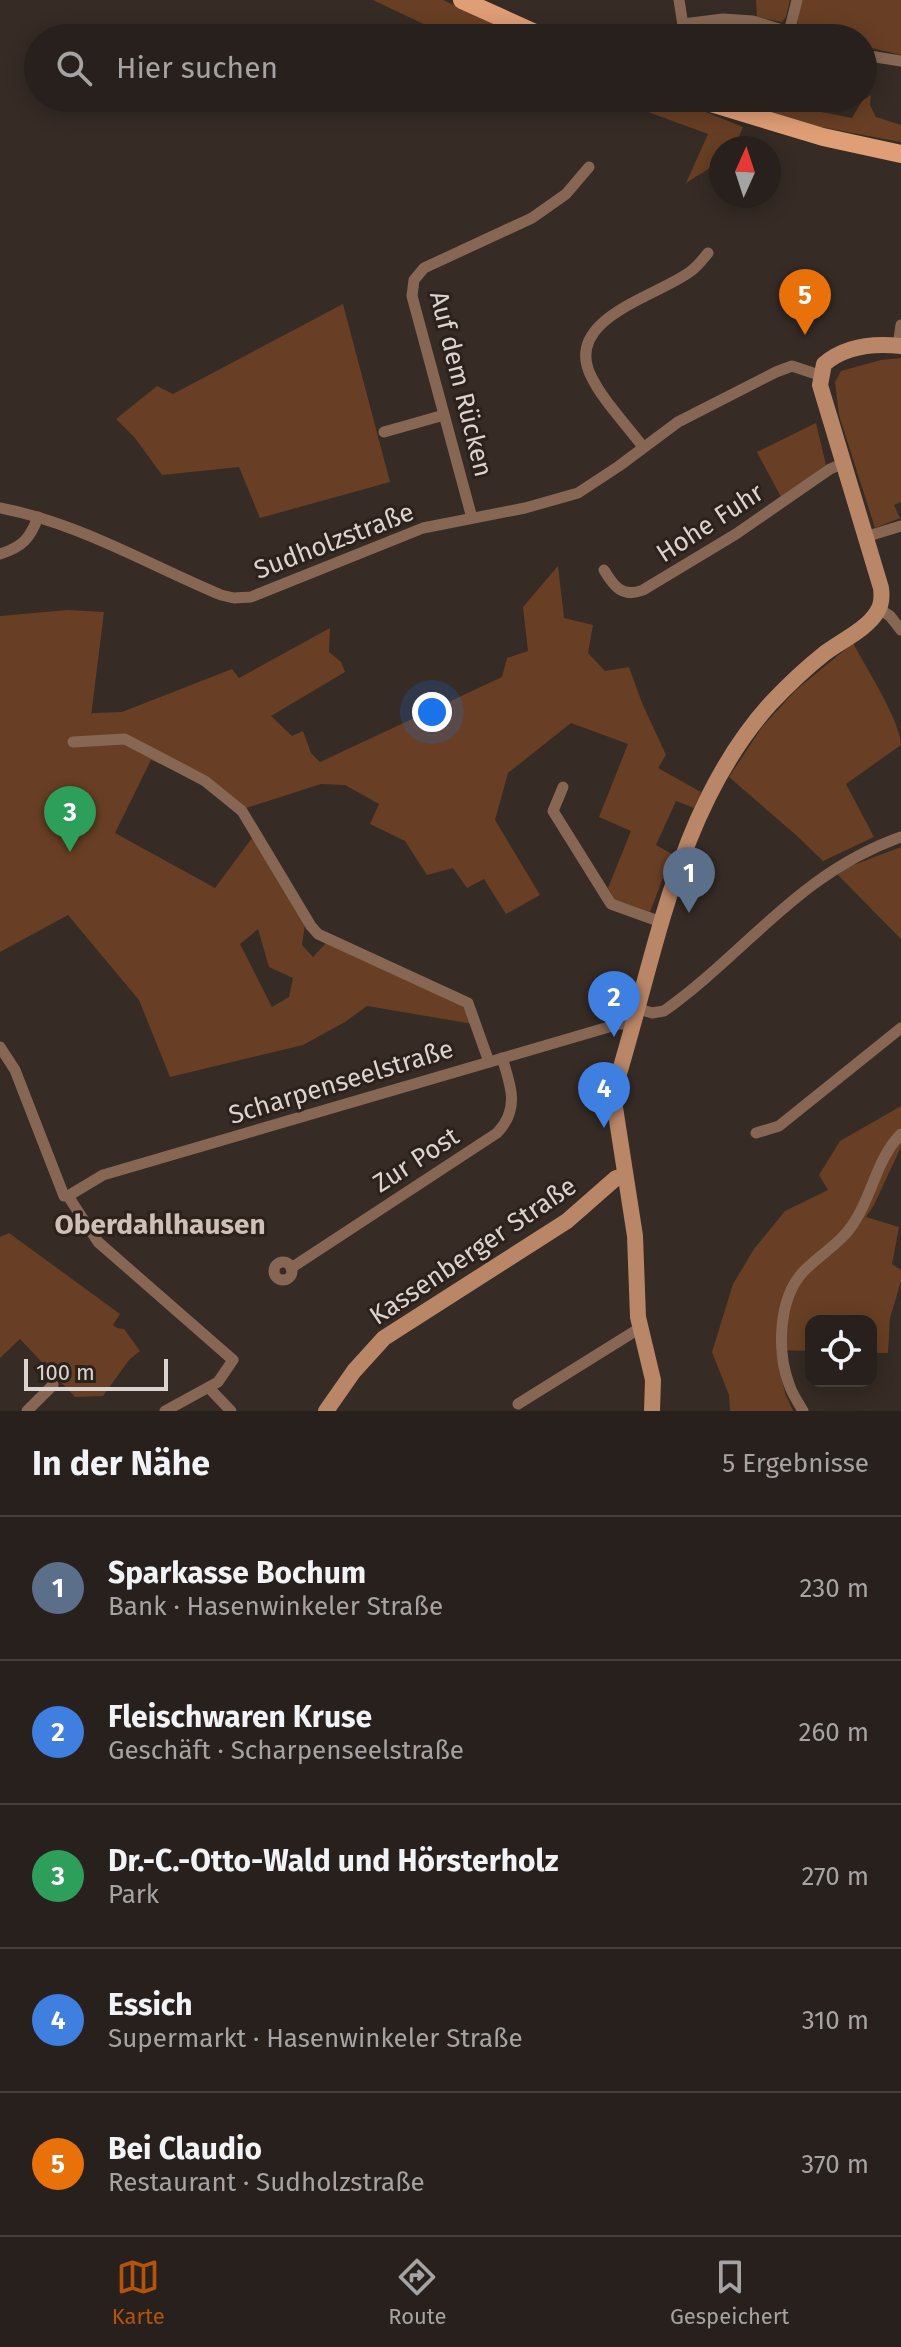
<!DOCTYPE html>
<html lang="de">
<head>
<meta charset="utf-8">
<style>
  body { margin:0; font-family:"Fira Sans",sans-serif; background:#302825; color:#f1f3f6 }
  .controls { position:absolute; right:24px; bottom:24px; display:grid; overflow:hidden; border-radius:16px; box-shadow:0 4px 20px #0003 }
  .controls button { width:72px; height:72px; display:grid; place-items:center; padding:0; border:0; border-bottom:2px solid #443e3b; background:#28201c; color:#f1f3f6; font:40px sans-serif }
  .compass { position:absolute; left:709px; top:136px; width:72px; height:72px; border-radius:50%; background:#28201c; box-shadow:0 4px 20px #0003; rotate:3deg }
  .scale { position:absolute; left:24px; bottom:20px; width:144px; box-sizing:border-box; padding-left:8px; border:4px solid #dbd3cf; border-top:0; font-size:22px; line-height:28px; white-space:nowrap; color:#dbd3cf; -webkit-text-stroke:6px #2c221b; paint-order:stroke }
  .you { position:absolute; left:432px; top:712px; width:28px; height:28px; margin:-20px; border:6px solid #fff; border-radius:50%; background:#1a73e8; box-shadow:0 0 0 12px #1a73e833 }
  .badge { display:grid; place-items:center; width:52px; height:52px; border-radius:50%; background:#b45309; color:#fff; font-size:26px; font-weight:700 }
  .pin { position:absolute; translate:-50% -66px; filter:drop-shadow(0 2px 4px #0008) }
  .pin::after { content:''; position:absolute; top:42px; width:28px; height:24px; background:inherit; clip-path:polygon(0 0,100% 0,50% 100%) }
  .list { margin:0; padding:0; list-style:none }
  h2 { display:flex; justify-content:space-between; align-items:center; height:104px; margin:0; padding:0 32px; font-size:34px }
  h2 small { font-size:26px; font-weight:400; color:#a5a3a3 }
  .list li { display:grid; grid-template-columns:52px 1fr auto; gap:24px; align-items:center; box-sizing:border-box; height:144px; padding:0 32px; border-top:2px solid #443e3b }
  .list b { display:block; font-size:30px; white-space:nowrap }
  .list p { margin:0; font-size:26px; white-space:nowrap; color:#a5a3a3 }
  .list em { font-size:26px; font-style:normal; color:#a5a3a3 }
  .icon { flex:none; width:44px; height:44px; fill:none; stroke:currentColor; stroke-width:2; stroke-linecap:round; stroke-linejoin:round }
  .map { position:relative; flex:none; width:901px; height:1411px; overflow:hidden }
  .search { position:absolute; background:#28201c; box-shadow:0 4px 20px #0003; left:24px; right:24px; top:24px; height:88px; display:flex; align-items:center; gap:20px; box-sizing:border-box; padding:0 28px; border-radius:44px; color:#a5a3a3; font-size:30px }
  .sheet { height:824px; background:#28201c }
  nav { display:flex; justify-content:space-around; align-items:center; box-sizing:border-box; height:112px; border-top:2px solid #443e3b; background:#28201c; font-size:22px; color:#a5a3a3 }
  nav a { display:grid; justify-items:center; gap:4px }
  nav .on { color:#b45309 }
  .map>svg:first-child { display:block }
  .green { fill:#683f24; fill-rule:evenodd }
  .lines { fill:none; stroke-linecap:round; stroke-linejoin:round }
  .street { stroke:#876754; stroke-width:11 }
  .secondary { stroke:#b98667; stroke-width:16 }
  .primary { stroke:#e09e76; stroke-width:18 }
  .labels { text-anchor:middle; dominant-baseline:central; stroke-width:6; stroke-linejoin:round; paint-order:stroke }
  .street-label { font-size:26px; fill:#dbd3cf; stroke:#2c221b }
  .neighbourhood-label { font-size:28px; font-weight:bold; fill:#cec0b8; stroke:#2c221b }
</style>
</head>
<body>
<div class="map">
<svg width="901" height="1411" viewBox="0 0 901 1411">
  <rect width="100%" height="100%" fill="#362b25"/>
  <g class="green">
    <path d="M373,0H443L527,38H453Z"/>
    <path d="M756,0H790L786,17L782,22L757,17Z"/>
    <path d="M800,0H901V55L863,46V38H833L797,28Z"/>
    <path d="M871,95L870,105L876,117L901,125V142L815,126L746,106L747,98H783L789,109L801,108L852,118L862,101Z"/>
    <path d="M610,98H671L743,127L734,148H721V161L686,183L708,134Z"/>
    <path d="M343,304L390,482L260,518L239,467L162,475L135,438L116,419L157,386L173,394Z"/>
    <path d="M901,358V502L894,505L900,518L875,528L839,415L835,382L841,371L881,360Z"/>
    <path d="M816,423L826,465L781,497L757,452Z"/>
    <path d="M558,566L564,618L593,625L588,653L605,671L629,667L642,703L666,755L658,768L701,792L694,808L676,801L656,845L672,854L650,912L615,900L608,888L631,831L599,817L628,744L571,723L508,773L495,820L540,895L506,914L484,879L467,888L453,868L427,875L405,841L370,824L379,804L345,785L321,784L246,808L215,788L151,760L115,833L215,888L252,838L305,924L302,945L313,957L326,943L462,1003L473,1024L367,1006L345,1022L303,1045L170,1077L139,1000L68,915L0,952V616L68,610L104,612L91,716L92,713L122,712L232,669L239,678L330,628L329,652L341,662L345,672L271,716L292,736L303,731L311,753L320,762L502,677L507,658L528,651L523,607ZM258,929L269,967L293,978L289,997L272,1007L240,944Z"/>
    <path d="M853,643C865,666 901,722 901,745L846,784L874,837L823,861L797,836L729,777L762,727L796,690Z"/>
    <path d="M901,847V939L837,874L848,867Z"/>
    <path d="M901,1106V1147L874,1205L866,1217L899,1227L892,1264L901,1270V1281L890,1318L888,1353H871V1321H811V1351L776,1350L785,1393L793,1411H730L729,1395L712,1352L733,1284L754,1249L785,1211L828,1190L819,1175L840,1141Z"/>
    <path d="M9,1233L120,1314L113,1325L117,1328L124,1329L140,1351L129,1360L103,1396L75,1397L20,1339L0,1358V1237Z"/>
  </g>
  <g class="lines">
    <g class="street">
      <path d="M679,0L685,38"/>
      <path d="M683,24L723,19L753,21L808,38"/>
      <path d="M789,32L797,0"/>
      <path d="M863,55L901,61"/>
      <path d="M898,346L901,325"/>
      <path d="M384,432L444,415"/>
      <path d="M643,447C626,424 603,401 591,376C562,318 659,296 691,271C698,266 703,259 708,253"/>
      <path d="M0,508C79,523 147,564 221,595L234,598L251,597L423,528L525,508L578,493L619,466L678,422L776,372L792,366L822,376"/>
      <path d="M472,518L412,296L414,280L424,268L532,218L566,194L589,167"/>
      <path d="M865,537L901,526"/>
      <path d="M0,554C22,547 30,539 38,517"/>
      <path d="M604,570C614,587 623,598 643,590L736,534L830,469L842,464"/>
      <path d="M879,609L890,616L901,630"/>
      <path d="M73,742L125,739L205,781L242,811L311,926L318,934L468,1003L489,1062"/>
      <path d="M563,787L553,811L611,904L661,922"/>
      <path d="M636,1008L652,1013L664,1011C748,951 799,873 901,837"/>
      <path d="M0,1047L15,1070L64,1196H68L98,1242L233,1360L218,1382L165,1411"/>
      <path d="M756,1133L779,1126L901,1028"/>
      <path d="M68,1196L103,1175L619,1024H632"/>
      <circle cx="283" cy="1271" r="9"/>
      <path d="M291,1268L497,1133C520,1109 511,1086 502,1058"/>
      <path d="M209,1388L231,1411"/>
      <path d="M518,1404L640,1328"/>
      <path d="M27,1411L53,1385"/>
      <path d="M803,1411C798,1402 792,1394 789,1384C777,1352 778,1299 803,1272C820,1254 842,1243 855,1221C873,1193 877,1158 901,1134"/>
    </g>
    <g class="secondary">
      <path d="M326,1411L354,1371L384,1338L567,1221L616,1178L625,1176"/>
      <path d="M652,1411L653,1380L638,1317L635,1236L614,1101L618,1077C657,949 678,806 771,703C788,685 806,668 825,653C841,641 867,629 877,612C882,605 882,596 881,588L820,385L824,364C845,346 874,343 901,346"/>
    </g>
    <g class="primary">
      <path d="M462,0L546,38"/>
      <path d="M694,98L823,137L901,154"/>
    </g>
  </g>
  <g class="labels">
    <g class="street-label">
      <text transform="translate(461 384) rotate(76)">Auf dem Rücken</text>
      <text transform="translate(710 523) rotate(-33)">Hohe Fuhr</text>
      <text transform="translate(334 541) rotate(-21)">Sudholzstraße</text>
      <text transform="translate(341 1082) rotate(-17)">Scharpenseelstraße</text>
      <text transform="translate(416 1160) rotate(-33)">Zur Post</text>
      <text transform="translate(473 1251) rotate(-34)">Kassenberger Straße</text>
    </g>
    <g class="neighbourhood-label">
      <text x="160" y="1224">Oberdahlhausen</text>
    </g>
  </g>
</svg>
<div class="controls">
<button><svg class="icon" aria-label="locate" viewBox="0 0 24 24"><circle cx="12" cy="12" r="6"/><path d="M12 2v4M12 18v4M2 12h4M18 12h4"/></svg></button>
</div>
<svg class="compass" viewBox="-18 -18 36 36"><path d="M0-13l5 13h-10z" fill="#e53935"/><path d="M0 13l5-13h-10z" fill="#a5a3a3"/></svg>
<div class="scale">100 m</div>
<div class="you"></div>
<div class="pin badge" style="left:689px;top:913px;background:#5c6f8a">1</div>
<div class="pin badge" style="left:614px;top:1037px;background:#3f7fe0">2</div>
<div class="pin badge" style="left:70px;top:852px;background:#2e9e5b">3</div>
<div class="pin badge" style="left:604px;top:1128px;background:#3f7fe0">4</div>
<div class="pin badge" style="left:805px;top:335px;background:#e8710a">5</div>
<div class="search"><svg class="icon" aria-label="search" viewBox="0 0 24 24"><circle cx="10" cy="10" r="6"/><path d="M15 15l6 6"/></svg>Hier suchen</div>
</div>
<section class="sheet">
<h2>In der Nähe<small>5 Ergebnisse</small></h2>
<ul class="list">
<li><span class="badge" style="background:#5c6f8a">1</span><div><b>Sparkasse Bochum</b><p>Bank · Hasenwinkeler Straße</p></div><em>230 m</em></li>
<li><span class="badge" style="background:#3f7fe0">2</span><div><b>Fleischwaren Kruse</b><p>Geschäft · Scharpenseelstraße</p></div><em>260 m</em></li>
<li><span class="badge" style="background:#2e9e5b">3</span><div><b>Dr.-C.-Otto-Wald und Hörsterholz</b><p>Park</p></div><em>270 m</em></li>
<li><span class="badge" style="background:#3f7fe0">4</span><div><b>Essich</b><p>Supermarkt · Hasenwinkeler Straße</p></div><em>310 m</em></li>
<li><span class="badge" style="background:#e8710a">5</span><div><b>Bei Claudio</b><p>Restaurant · Sudholzstraße</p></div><em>370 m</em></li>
</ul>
</section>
<nav>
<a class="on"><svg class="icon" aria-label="map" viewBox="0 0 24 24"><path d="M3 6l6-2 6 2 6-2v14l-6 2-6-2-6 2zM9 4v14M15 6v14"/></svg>Karte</a>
<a><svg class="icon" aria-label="directions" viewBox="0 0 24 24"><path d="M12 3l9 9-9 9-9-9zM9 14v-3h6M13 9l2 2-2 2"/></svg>Route</a>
<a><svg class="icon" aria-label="saved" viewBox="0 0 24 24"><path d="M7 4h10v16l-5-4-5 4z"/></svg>Gespeichert</a>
</nav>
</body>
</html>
